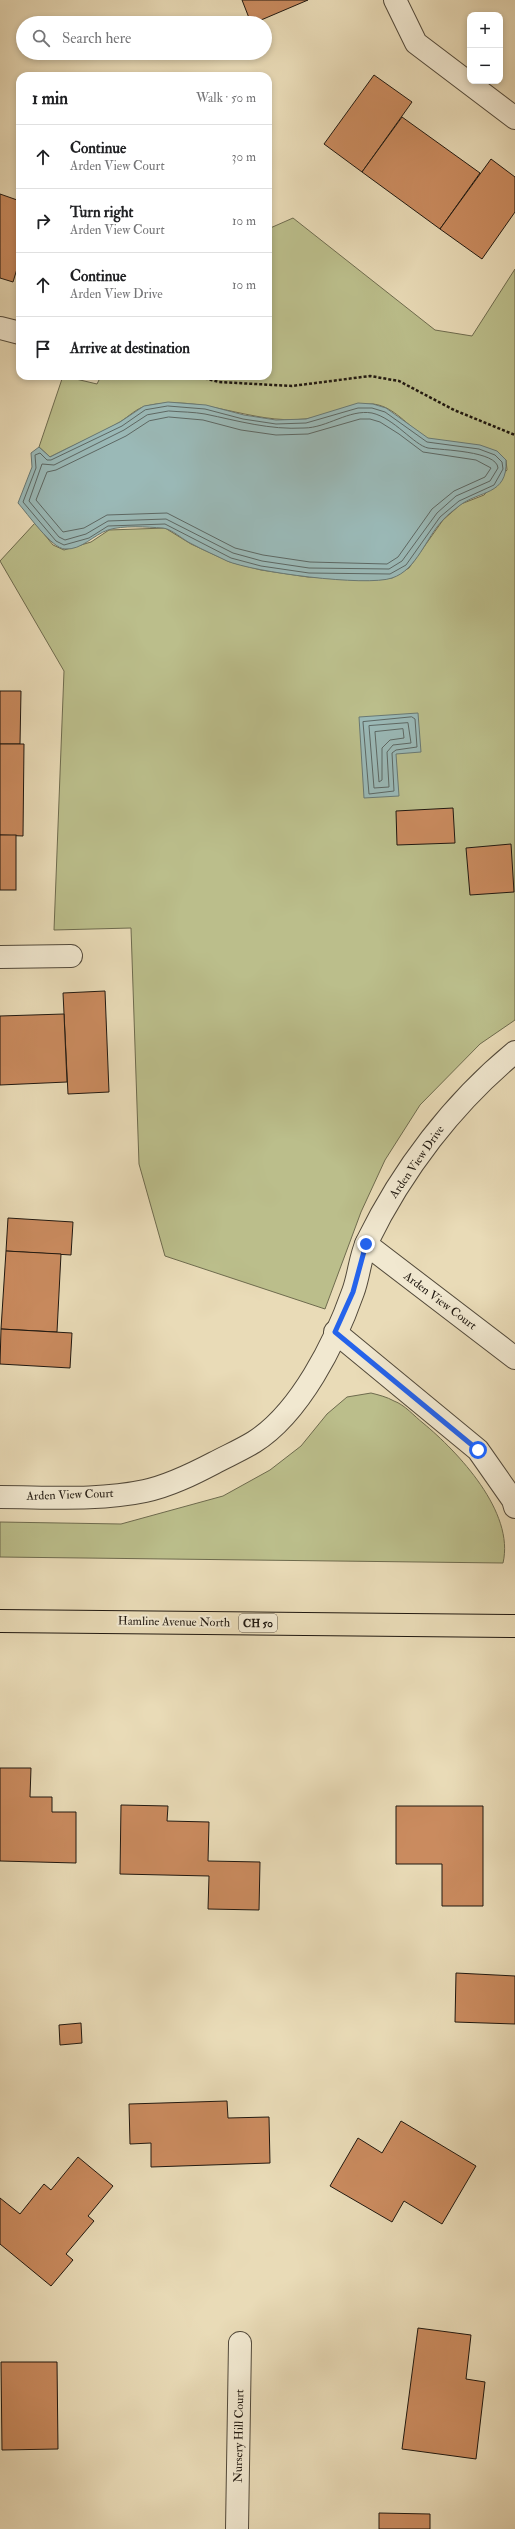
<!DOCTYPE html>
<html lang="en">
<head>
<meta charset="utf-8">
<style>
  body { margin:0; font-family:"IM FELL Double Pica",serif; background:#f6f6f6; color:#202124 }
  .controls { position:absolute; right:12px; top:12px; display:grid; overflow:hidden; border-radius:8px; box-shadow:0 2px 6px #0003 }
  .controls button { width:36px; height:36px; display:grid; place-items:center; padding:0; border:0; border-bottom:1px solid #e0e0e0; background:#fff; color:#202124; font:20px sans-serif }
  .stop { position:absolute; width:12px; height:12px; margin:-9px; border:3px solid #2563eb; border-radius:50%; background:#fff }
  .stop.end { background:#2563eb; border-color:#fff; box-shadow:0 1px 4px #0008 }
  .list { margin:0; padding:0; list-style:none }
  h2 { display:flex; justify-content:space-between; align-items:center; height:52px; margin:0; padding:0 16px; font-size:17px }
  h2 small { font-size:13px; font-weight:400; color:#757577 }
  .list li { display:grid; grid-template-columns:26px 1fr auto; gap:12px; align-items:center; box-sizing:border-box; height:64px; padding:0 16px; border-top:1px solid #e0e0e0 }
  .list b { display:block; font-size:15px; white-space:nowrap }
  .list p { margin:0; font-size:13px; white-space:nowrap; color:#757577 }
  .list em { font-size:13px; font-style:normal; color:#757577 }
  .icon { flex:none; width:22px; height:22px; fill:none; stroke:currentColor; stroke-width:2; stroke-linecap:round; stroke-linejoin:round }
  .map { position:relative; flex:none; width:515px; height:2529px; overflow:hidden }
  .search { position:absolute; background:#fff; box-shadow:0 2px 6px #0003; left:16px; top:16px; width:256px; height:44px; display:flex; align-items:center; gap:10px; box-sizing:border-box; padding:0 14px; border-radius:22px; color:#757577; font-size:15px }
  .panel { position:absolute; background:#fff; box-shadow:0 2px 6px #0003; left:16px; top:72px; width:256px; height:308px; border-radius:12px }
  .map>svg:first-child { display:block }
  .green { fill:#bbbe8b; stroke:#6e6b4e }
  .water { fill:#9ab9b7; stroke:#697974 }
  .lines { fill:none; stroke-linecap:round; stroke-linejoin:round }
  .shore { stroke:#5d6864; stroke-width:1 }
  .building { fill:#ca8b5f; stroke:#201810 }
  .service-casing { stroke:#52493a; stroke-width:24 }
  .minor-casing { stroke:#52493a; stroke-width:24 }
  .primary-casing { stroke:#201810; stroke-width:24 }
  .path { stroke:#201810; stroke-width:2.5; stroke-dasharray:3 2; stroke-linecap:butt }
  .service { stroke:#f1e8d0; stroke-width:22 }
  .minor { stroke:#f1e8d0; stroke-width:22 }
  .primary { stroke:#e9dbb7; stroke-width:22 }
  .route { stroke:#2563eb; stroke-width:5 }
  .labels { text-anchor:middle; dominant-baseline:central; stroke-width:4; stroke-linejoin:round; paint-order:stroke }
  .shield { fill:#f1e8d0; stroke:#5f564a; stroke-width:1 }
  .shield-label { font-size:11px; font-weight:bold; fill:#201810 }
  .street-label { font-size:12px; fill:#201810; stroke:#f1e8d0 }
</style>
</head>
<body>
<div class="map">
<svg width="515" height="2529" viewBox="0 0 515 2529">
  <rect width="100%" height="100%" fill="#e9dbb7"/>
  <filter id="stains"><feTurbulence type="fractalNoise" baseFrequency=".005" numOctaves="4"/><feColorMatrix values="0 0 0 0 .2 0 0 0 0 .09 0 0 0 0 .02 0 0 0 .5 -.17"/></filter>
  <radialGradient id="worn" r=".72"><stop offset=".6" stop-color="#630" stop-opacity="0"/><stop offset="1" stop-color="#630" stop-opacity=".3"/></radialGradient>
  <g class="green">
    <path d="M293,218L435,330L472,336L515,269V1020L480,1044L420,1105L385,1160L361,1212L325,1309L165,1256L139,1164L131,928L54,930L64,671L0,561L35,523L53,545L64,550L91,542L109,530L165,528L191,544L230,562L261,570L308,577L368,580L392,578L409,568L443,520L461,504L484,495L507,470L506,460C483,439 457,447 429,439C413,433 396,406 373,404C354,403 325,417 305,419C251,425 200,393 146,406C137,408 128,417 120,422C98,435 73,445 50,457L39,447L63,376L97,384L101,376H268V229Z"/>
    <path d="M371,1393C379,1395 387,1397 394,1401C405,1405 414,1416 423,1423C458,1452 515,1512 503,1563L0,1557V1522L121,1524L223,1496L270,1470L301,1446L327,1414L347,1397Z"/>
  </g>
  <g class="water">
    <path d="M168,402L206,405L244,415L276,420L306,419L358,403L373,404L386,408L428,438L480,445L497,451L506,460C508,496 479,490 459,506C454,510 447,515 443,520C426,537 417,570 392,578C366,587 253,572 227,561C215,555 203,550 192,544C183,540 172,529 163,528C147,527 123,525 108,530C93,535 82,550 65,549C52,549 27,513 18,503L32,467L31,453L39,447L50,457L120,422L144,406Z"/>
    <path d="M418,713L421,752L396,754L399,796L364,798L359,717Z"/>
  </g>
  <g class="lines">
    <g class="shore">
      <path d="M168,406L205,409L243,419L276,424L306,423L358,408H372L385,412L427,442L479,449L495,455L502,462L503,469L494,485L459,501L440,517L406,565L390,574L309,573L261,566L231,558L165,524L108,526L89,538L64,545L56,541L23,502L36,468L35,455L40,453L47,460H51L122,426L145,410Z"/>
      <path d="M169,411C181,412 194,412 205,414C239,421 269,430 304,428C327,428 349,409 372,413C394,418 414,445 428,448C442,450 497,451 498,468L490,481L456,496L437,513L402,561L389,569L309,568L262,561L233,553L166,519L108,521L86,534L65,540L59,537L29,501L42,464L54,465L124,430L147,415Z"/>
      <path d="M169,417L203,420L241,430L276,435L308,434L360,419H370L380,422L399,434L423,452L476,460L491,468L485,477L454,491L432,509L398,557L387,564L310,562L263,555L235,548L167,513L107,515L84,528L63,532L36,500L47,472L56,470L126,436L149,421Z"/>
      <path d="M412,717L415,719L417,747L396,750L392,753L394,791L369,794L363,722Z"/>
      <path d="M408,723L411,743L393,745L387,752L389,787L374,788L369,726Z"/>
      <path d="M403,729L404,738L390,740L382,748V780L379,782L375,732Z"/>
    </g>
  </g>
  <g class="building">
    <path d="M242,0H308L254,23H251Z"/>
    <path d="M374,75L412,102L362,172L324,144Z"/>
    <path d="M402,117L480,173L440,229L362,172Z"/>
    <path d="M491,159L515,177V212L482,259L440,229Z"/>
    <path d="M0,194L20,201V259L13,282L0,278Z"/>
    <path d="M0,691H21L20,744H0Z"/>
    <path d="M0,744H24L23,836L0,835Z"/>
    <path d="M453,808L455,843L397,845L396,811Z"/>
    <rect x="0" y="835" width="16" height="55"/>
    <path d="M511,844L514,892L470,895L466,848Z"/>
    <path d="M105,991L109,1092L68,1094L63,993Z"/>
    <path d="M64,1014L67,1082L0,1085V1016Z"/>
    <path d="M8,1218L73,1222L71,1255L6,1251Z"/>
    <path d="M6,1251L61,1254L57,1332L1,1329Z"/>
    <path d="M1,1329L72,1333L70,1368L0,1364Z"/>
    <path d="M0,1768H31L30,1797H52V1812H76V1863L0,1861Z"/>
    <path d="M121,1805L168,1806L167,1821L209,1822L208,1861L260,1862L259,1910L208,1909L209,1876L120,1874Z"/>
    <path d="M396,1806H483V1906H442V1864H396Z"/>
    <path d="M456,1973L515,1976V2024L455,2022Z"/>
    <path d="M81,2023L82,2043L60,2045L59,2025Z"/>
    <path d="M227,2101L228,2118L269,2117L270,2163L151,2167V2143L130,2144L129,2104Z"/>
    <path d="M401,2121L476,2166L442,2224L404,2201L392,2222L330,2186L358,2138L382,2153Z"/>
    <path d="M78,2157L113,2186L88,2216L94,2221L66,2254L73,2260L51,2286L0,2244V2198L20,2214L44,2184L51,2190Z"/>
    <path d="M418,2328L471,2335L466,2379L485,2382L476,2459L402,2449Z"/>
    <path d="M1,2362H57L58,2449L2,2450Z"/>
    <path d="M379,2513L430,2514V2529H379Z"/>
  </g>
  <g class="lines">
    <g class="service-casing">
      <g id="service">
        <path d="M395,0L416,43L515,118"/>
        <path d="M0,328L20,333"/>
        <path d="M0,957L71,956"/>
      </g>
    </g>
    <g class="minor-casing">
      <g id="minor">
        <path d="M366,1244L515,1358"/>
        <path d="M335,1332L478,1450L513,1500L515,1507"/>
        <path d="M0,1497C48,1497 98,1501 145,1491C169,1486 193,1474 214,1463C227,1456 241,1450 254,1442C300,1413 335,1343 353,1292C359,1276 360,1257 367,1242C402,1170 453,1103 515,1052"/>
        <path d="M237,2529L240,2343"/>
      </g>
    </g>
    <g class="primary-casing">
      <path id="primary" d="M0,1621L515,1626"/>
    </g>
    <path class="path" d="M195,376L219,382L292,386L370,376L399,381L454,410L515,435"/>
    <use href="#service" class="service"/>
    <use href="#minor" class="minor"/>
    <use href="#primary" class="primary"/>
  </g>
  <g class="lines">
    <path class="route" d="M366,1244L353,1292L335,1332L478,1450"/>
  </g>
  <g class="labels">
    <rect class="shield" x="239" y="1614" width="38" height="18" rx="3"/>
    <g class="shield-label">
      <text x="258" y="1623">CH 50</text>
    </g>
    <g class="street-label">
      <text transform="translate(417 1162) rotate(-55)">Arden View Drive</text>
      <text transform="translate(440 1301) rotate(37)">Arden View Court</text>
      <text transform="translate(70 1495) rotate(-2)">Arden View Court</text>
      <text transform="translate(174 1622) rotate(1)">Hamline Avenue North</text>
      <text transform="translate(239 2436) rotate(-89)">Nursery Hill Court</text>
    </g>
  </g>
  <rect width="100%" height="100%" filter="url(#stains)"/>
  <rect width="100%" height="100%" fill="url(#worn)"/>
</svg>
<div class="controls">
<button>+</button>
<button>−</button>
</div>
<div class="stop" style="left:478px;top:1450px"></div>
<div class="stop end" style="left:366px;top:1244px"></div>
<div class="search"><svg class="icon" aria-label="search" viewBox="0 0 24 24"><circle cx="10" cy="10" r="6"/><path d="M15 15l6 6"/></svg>Search here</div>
<section class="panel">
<h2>1 min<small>Walk · 50 m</small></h2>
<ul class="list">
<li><svg class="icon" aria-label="ahead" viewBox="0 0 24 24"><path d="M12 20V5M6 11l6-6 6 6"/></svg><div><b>Continue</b><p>Arden View Court</p></div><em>30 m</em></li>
<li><svg class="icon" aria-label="right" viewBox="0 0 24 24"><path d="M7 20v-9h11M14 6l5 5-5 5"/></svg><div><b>Turn right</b><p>Arden View Court</p></div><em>10 m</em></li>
<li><svg class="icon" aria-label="ahead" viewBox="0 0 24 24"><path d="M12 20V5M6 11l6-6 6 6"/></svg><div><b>Continue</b><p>Arden View Drive</p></div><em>10 m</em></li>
<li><svg class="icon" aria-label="arrive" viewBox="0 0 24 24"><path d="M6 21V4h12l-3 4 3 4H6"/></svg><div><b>Arrive at destination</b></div></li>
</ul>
</section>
</div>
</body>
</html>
